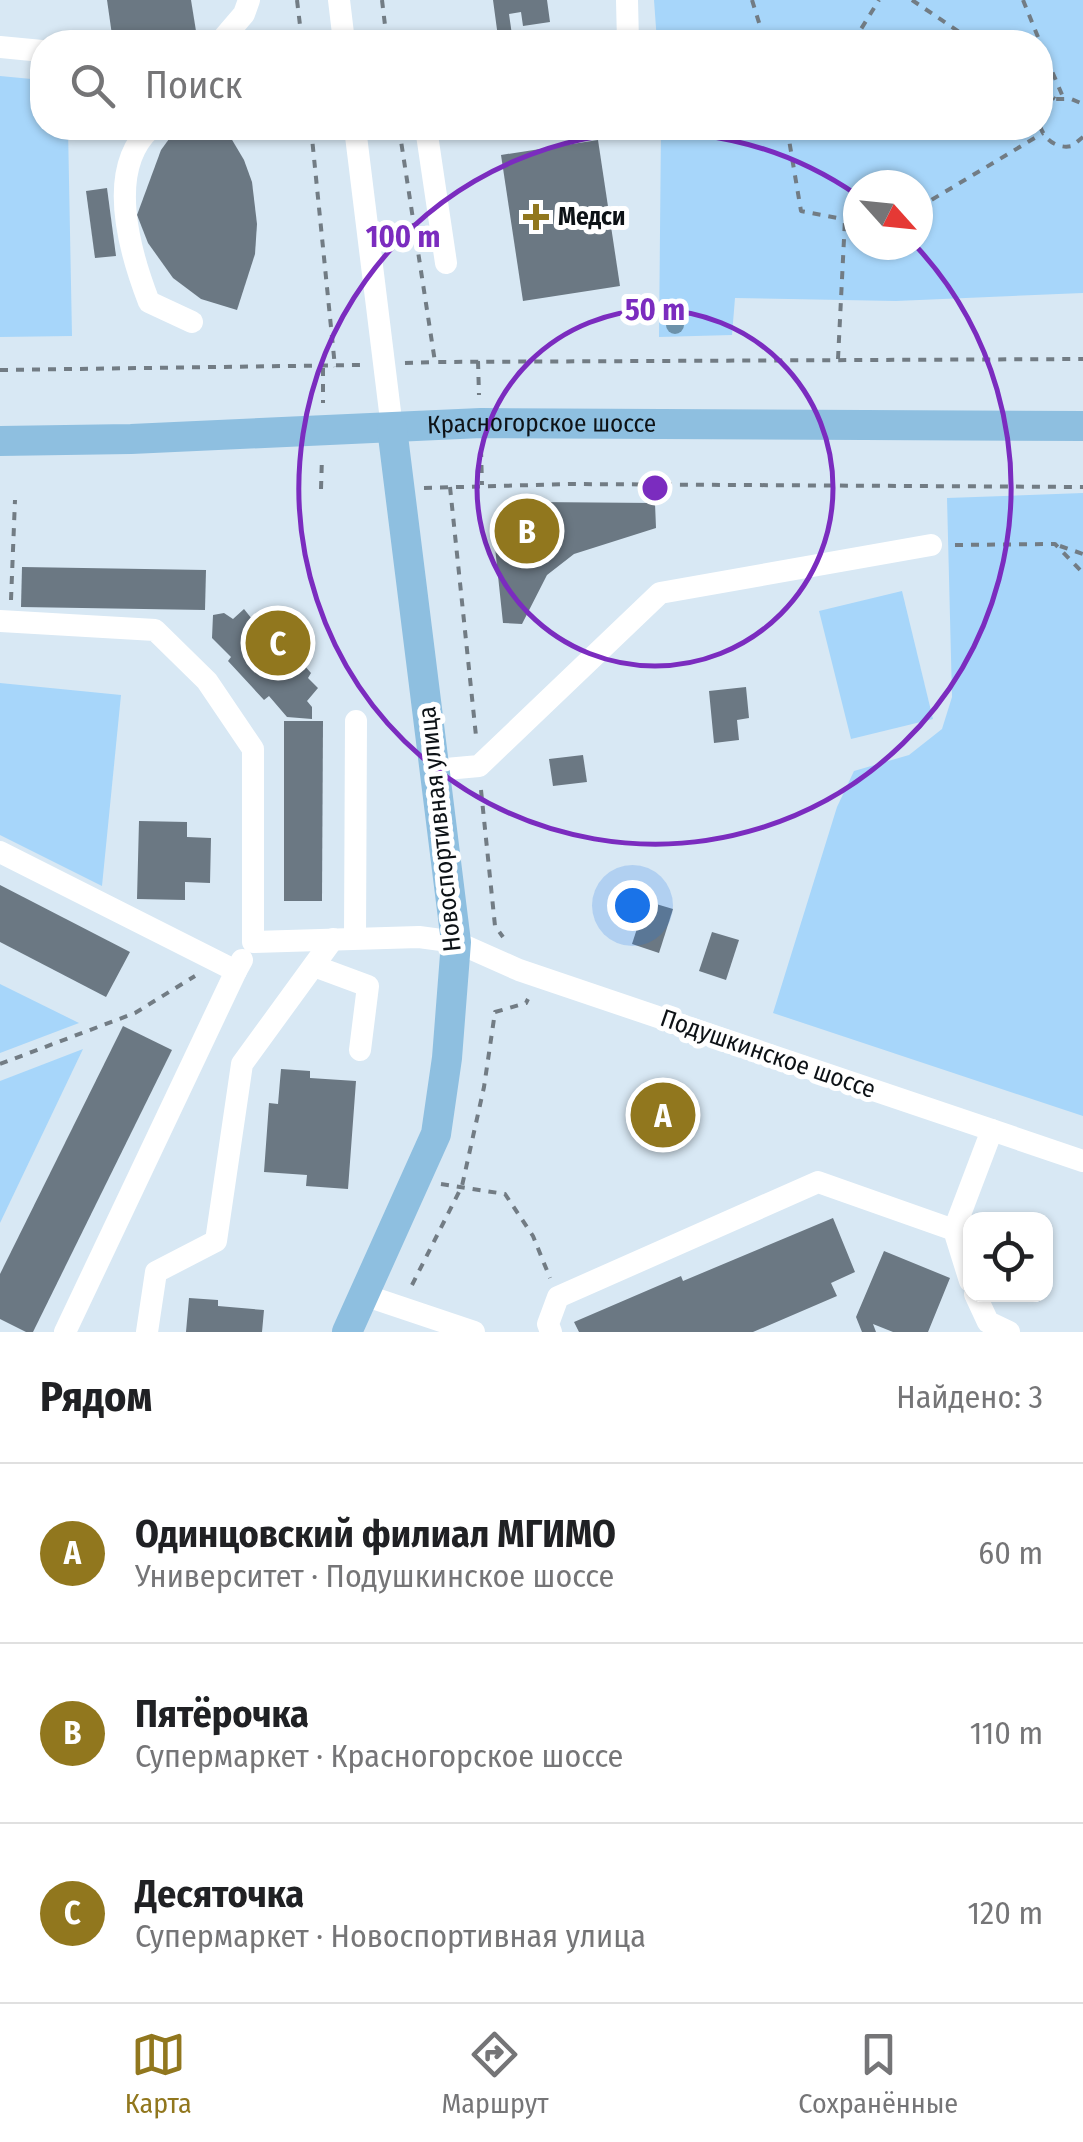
<!DOCTYPE html>
<html lang="ru">
<head>
<meta charset="utf-8">
<style>
  body { margin:0; font-family:"Fira Sans Condensed",sans-serif; background:#f2f2f2; color:#202124 }
  .controls { position:absolute; right:30px; bottom:30px; display:grid; overflow:hidden; border-radius:20px; box-shadow:0 2px 8px #0004 }
  .controls button { width:90px; height:90px; display:grid; place-items:center; padding:0; border:0; border-bottom:2px solid #e0e0e0; background:#fff; color:#202124; font:50px sans-serif }
  .compass { position:absolute; left:843px; top:170px; width:90px; height:90px; border-radius:50%; background:#fff; box-shadow:0 2px 8px #0004; rotate:117deg }
  .you { position:absolute; left:632px; top:905px; width:35px; height:35px; margin:-25px; border:8px solid #fff; border-radius:50%; background:#1a73e8; box-shadow:0 0 0 15px #1a73e833 }
  .badge { display:grid; place-items:center; width:65px; height:65px; border-radius:50%; background:#91771e; color:#fff; font-size:32px; font-weight:700 }
  .pin { position:absolute; translate:-50% -50%; border:5px solid #fff; box-shadow:0 2px 10px #0006 }
  .list { margin:0; padding:0; list-style:none }
  h2 { display:flex; justify-content:space-between; align-items:center; height:130px; margin:0; padding:0 40px; font-size:42px }
  h2 small { font-size:32px; font-weight:400; color:#757577 }
  .list li { display:grid; grid-template-columns:65px 1fr auto; gap:30px; align-items:center; box-sizing:border-box; height:180px; padding:0 40px; border-top:2px solid #e0e0e0 }
  .list b { display:block; font-size:38px; white-space:nowrap }
  .list p { margin:0; font-size:32px; white-space:nowrap; color:#757577 }
  .list em { font-size:32px; font-style:normal; color:#757577 }
  .icon { flex:none; width:55px; height:55px; fill:none; stroke:currentColor; stroke-width:2; stroke-linecap:round; stroke-linejoin:round }
  .map { position:relative; flex:none; width:1083px; height:1332px; overflow:hidden }
  .search { position:absolute; background:#fff; box-shadow:0 2px 8px #0004; left:30px; right:30px; top:30px; height:110px; display:flex; align-items:center; gap:25px; box-sizing:border-box; padding:0 35px; border-radius:40px; color:#757577; font-size:38px }
  .sheet { height:670px; background:#fff }
  nav { display:flex; justify-content:space-around; align-items:center; box-sizing:border-box; height:140px; border-top:2px solid #e0e0e0; background:#fff; font-size:28px; color:#757577 }
  nav a { display:grid; justify-items:center; gap:5px }
  nav .on { color:#91771e }
  .map>svg:first-child { display:block }
  .green { fill:#a7d6fa; fill-rule:evenodd }
  .building { fill:#6b7883 }
  .lines { fill:none; stroke-linecap:round; stroke-linejoin:round }
  .path { stroke:#727c84; stroke-width:4; stroke-dasharray:8 8; stroke-linecap:butt }
  .minor { stroke:#fff; stroke-width:22 }
  .major { stroke:#8ebfe0; stroke-width:30 }
  .tree { fill:#6d92aa }
  .ring { fill:none; stroke:#7b2cbf; stroke-width:5 }
  .poi-dot { fill:#91771e; stroke:#fff; stroke-width:4 }
  .labels { text-anchor:middle; dominant-baseline:central; stroke-width:10; stroke-linejoin:round; paint-order:stroke }
  .poi-label { font-size:25px; font-weight:bold; fill:#0d1216; stroke:#fff; text-anchor:start }
  .street-label { font-size:25px; fill:#0d1216; stroke:#fff }
  .centre { fill:#7b2cbf; stroke:#fff; stroke-width:5 }
  .ring-label { font-size:30px; text-anchor:middle; font-weight:bold; fill:#7b2cbf; stroke:#fff; stroke-width:10; stroke-linejoin:round; paint-order:stroke }
</style>
</head>
<body>
<div class="map">
<svg width="1083" height="1332" viewBox="0 0 1083 1332">
  <rect width="100%" height="100%" fill="#d8e8f4"/>
  <g class="green">
    <path d="M654,0H1083V293L896,301L735,298L732,335L659,337L661,128H1040V42H657ZM918,185V245H858V185Z"/>
    <path d="M0,76L42,80V128H68L72,336L0,337Z"/>
    <path d="M1083,493V1116L773,1013L837,807L854,771L909,755L942,729L952,697L947,498Z"/>
    <path d="M902,591L933,719L851,739L819,611Z"/>
    <path d="M0,683L121,695L102,886L0,835Z"/>
    <path d="M0,984L79,1023L0,1053Z"/>
    <path d="M83,1049L0,1223V1081Z"/>
  </g>
  <g class="building">
    <path d="M107,0H191L196,31L113,42Z"/>
    <path d="M493,0H547L550,22L523,26L521,12L509,14L512,35L498,37Z"/>
    <path d="M177,128H225L244,160L252,182L257,224L255,254L237,310L201,299L173,278L148,243L137,215L161,150Z"/>
    <path d="M598,140L620,286L523,301L501,155Z"/>
    <path d="M107,188L116,256L95,258L86,191Z"/>
    <path d="M535,502L655,503L656,528L574,554L547,575L522,624L503,623L492,519L508,504Z"/>
    <path d="M22,567L206,570L205,610L21,607Z"/>
    <path d="M244,609L252,619L257,615L263,622L271,617L310,659L304,665L311,673L308,678L318,688L307,701L312,707V719L287,717L269,696L264,700L228,661L231,657L212,638L213,615L224,613L233,619Z"/>
    <path d="M746,687L749,718L737,720L739,740L714,743L709,691Z"/>
    <path d="M284,721H323L322,901H284Z"/>
    <path d="M583,755L587,782L553,786L549,759Z"/>
    <path d="M139,821L187,822V837L211,838L210,883L185,882V900L137,899Z"/>
    <path d="M0,885L130,952L106,997L0,942Z"/>
    <path d="M646,901L673,909L659,953L632,944Z"/>
    <path d="M712,932L739,940L726,980L699,971Z"/>
    <path d="M123,1026L172,1050L33,1332H26L0,1319V1274Z"/>
    <path d="M281,1069L310,1071V1078L356,1081L348,1189L306,1186L307,1175L264,1172L269,1103L278,1104Z"/>
    <path d="M833,1218L855,1272L831,1283L837,1296L753,1332H579L574,1322L681,1276L683,1281Z"/>
    <path d="M884,1251L950,1278L928,1332H893L873,1324L876,1332H862L856,1317Z"/>
    <path d="M189,1298L218,1300V1306L264,1310L262,1332H186Z"/>
  </g>
  <g class="lines">
    <g class="path">
      <path d="M297,0L302,42"/>
      <path d="M382,0L387,42"/>
      <path d="M752,0L765,42"/>
      <path d="M912,0L974,42"/>
      <path d="M1023,0L1040,42"/>
      <path d="M853,42L879,0"/>
      <path d="M1040,43L1063,97"/>
      <path d="M1040,89L1055,99"/>
      <path d="M1040,125L1044,111L1055,99H1071L1083,104"/>
      <path d="M1040,126C1045,141 1058,149 1072,146L1083,137"/>
      <path d="M311,128L335,367"/>
      <path d="M399,128L435,362L1083,359"/>
      <path d="M787,128L801,211L858,222"/>
      <path d="M918,208L1043,133"/>
      <path d="M838,359L845,219"/>
      <path d="M478,361L479,395"/>
      <path d="M405,363L435,362"/>
      <path d="M323,368V403"/>
      <path d="M0,370L360,365"/>
      <path d="M481,449L482,485"/>
      <path d="M450,487L476,736"/>
      <path d="M424,488L570,484L1083,487"/>
      <path d="M321,489L322,457"/>
      <path d="M955,545L1055,544L1083,573"/>
      <path d="M1060,546L1083,554"/>
      <path d="M11,600L15,500"/>
      <path d="M481,790L495,926L503,937"/>
      <path d="M0,1064L135,1013L195,976"/>
      <path d="M441,1184L505,1194L533,1236L550,1278"/>
      <path d="M412,1285L462,1186L484,1087L495,1012L526,1003L528,999"/>
    </g>
    <g class="minor">
      <path d="M339,0L344,42"/>
      <path d="M627,0L628,42"/>
      <path d="M220,42L244,14L249,0"/>
      <path d="M0,47L42,51"/>
      <path d="M151,128C105,169 130,253 149,302L192,322"/>
      <path d="M355,128L392,428"/>
      <path d="M426,128L446,263"/>
      <path d="M0,621L155,630L207,681L253,749V942L419,937L456,942L519,970L1083,1161"/>
      <path d="M435,770L479,766L660,593L931,545"/>
      <path d="M0,852L236,971L242,960"/>
      <path d="M355,938L356,721"/>
      <path d="M314,966L368,986L360,1050"/>
      <path d="M954,1230L992,1130"/>
      <path d="M975,1294L988,1322L1009,1332"/>
      <path d="M364,1295L474,1332"/>
      <path d="M65,1332L236,971"/>
      <path d="M147,1332L156,1272L216,1241L242,1064L333,939"/>
      <path d="M551,1332L548,1324L558,1297L818,1182L954,1230L970,1281"/>
    </g>
    <g class="major">
      <path id="s1" d="M0,441L131,439L481,423L1083,426"/>
      <path d="M347,1332L436,1134L447,1058L456,942L392,428"/>
    </g>
  </g>
  <circle class="tree" cx="675" cy="325" r="9"/>
  <g class="ring">
    <circle cx="655" cy="488" r="178"/>
    <path d="M915 245A356 356 0 1 1 857 195"/>
  </g>
  <path class="poi-dot" d="M531 202h10v10h10v10h-10v10h-10v-10h-10v-10h10z"/>
  <g class="labels">
    <g class="poi-label">
      <text x="558" y="217">Медси</text>
    </g>
    <g class="street-label">
      <text stroke="none"><textPath href="#s1" startOffset="542">Красногорское шоссе</textPath></text>
      <text transform="translate(440 829) rotate(-96)">Новоспортивная улица</text>
      <text transform="translate(768 1054) rotate(19)">Подушкинское шоссе</text>
    </g>
  </g>
  <circle cx="655" cy="488" r="15" class="centre"/>
  <g class="ring-label">
    <text x="403" y="247">100 m</text>
    <text x="655" y="320">50 m</text>
  </g>
</svg>
<div class="controls">
<button><svg class="icon" aria-label="locate" viewBox="0 0 24 24"><circle cx="12" cy="12" r="6"/><path d="M12 2v4M12 18v4M2 12h4M18 12h4"/></svg></button>
</div>
<svg class="compass" viewBox="-18 -18 36 36"><path d="M0-13l5 13h-10z" fill="#e53935"/><path d="M0 13l5-13h-10z" fill="#757577"/></svg>
<div class="you"></div>
<div class="pin badge" style="left:663px;top:1115px">A</div>
<div class="pin badge" style="left:527px;top:531px">B</div>
<div class="pin badge" style="left:278px;top:643px">C</div>
<div class="search"><svg class="icon" aria-label="search" viewBox="0 0 24 24"><circle cx="10" cy="10" r="6"/><path d="M15 15l6 6"/></svg>Поиск</div>
</div>
<section class="sheet">
<h2>Рядом<small>Найдено: 3</small></h2>
<ul class="list">
<li><span class="badge">A</span><div><b>Одинцовский филиал МГИМО</b><p>Университет · Подушкинское шоссе</p></div><em>60 m</em></li>
<li><span class="badge">B</span><div><b>Пятёрочка</b><p>Супермаркет · Красногорское шоссе</p></div><em>110 m</em></li>
<li><span class="badge">C</span><div><b>Десяточка</b><p>Супермаркет · Новоспортивная улица</p></div><em>120 m</em></li>
</ul>
</section>
<nav>
<a class="on"><svg class="icon" aria-label="map" viewBox="0 0 24 24"><path d="M3 6l6-2 6 2 6-2v14l-6 2-6-2-6 2zM9 4v14M15 6v14"/></svg>Карта</a>
<a><svg class="icon" aria-label="directions" viewBox="0 0 24 24"><path d="M12 3l9 9-9 9-9-9zM9 14v-3h6M13 9l2 2-2 2"/></svg>Маршрут</a>
<a><svg class="icon" aria-label="saved" viewBox="0 0 24 24"><path d="M7 4h10v16l-5-4-5 4z"/></svg>Сохранённые</a>
</nav>
</body>
</html>
